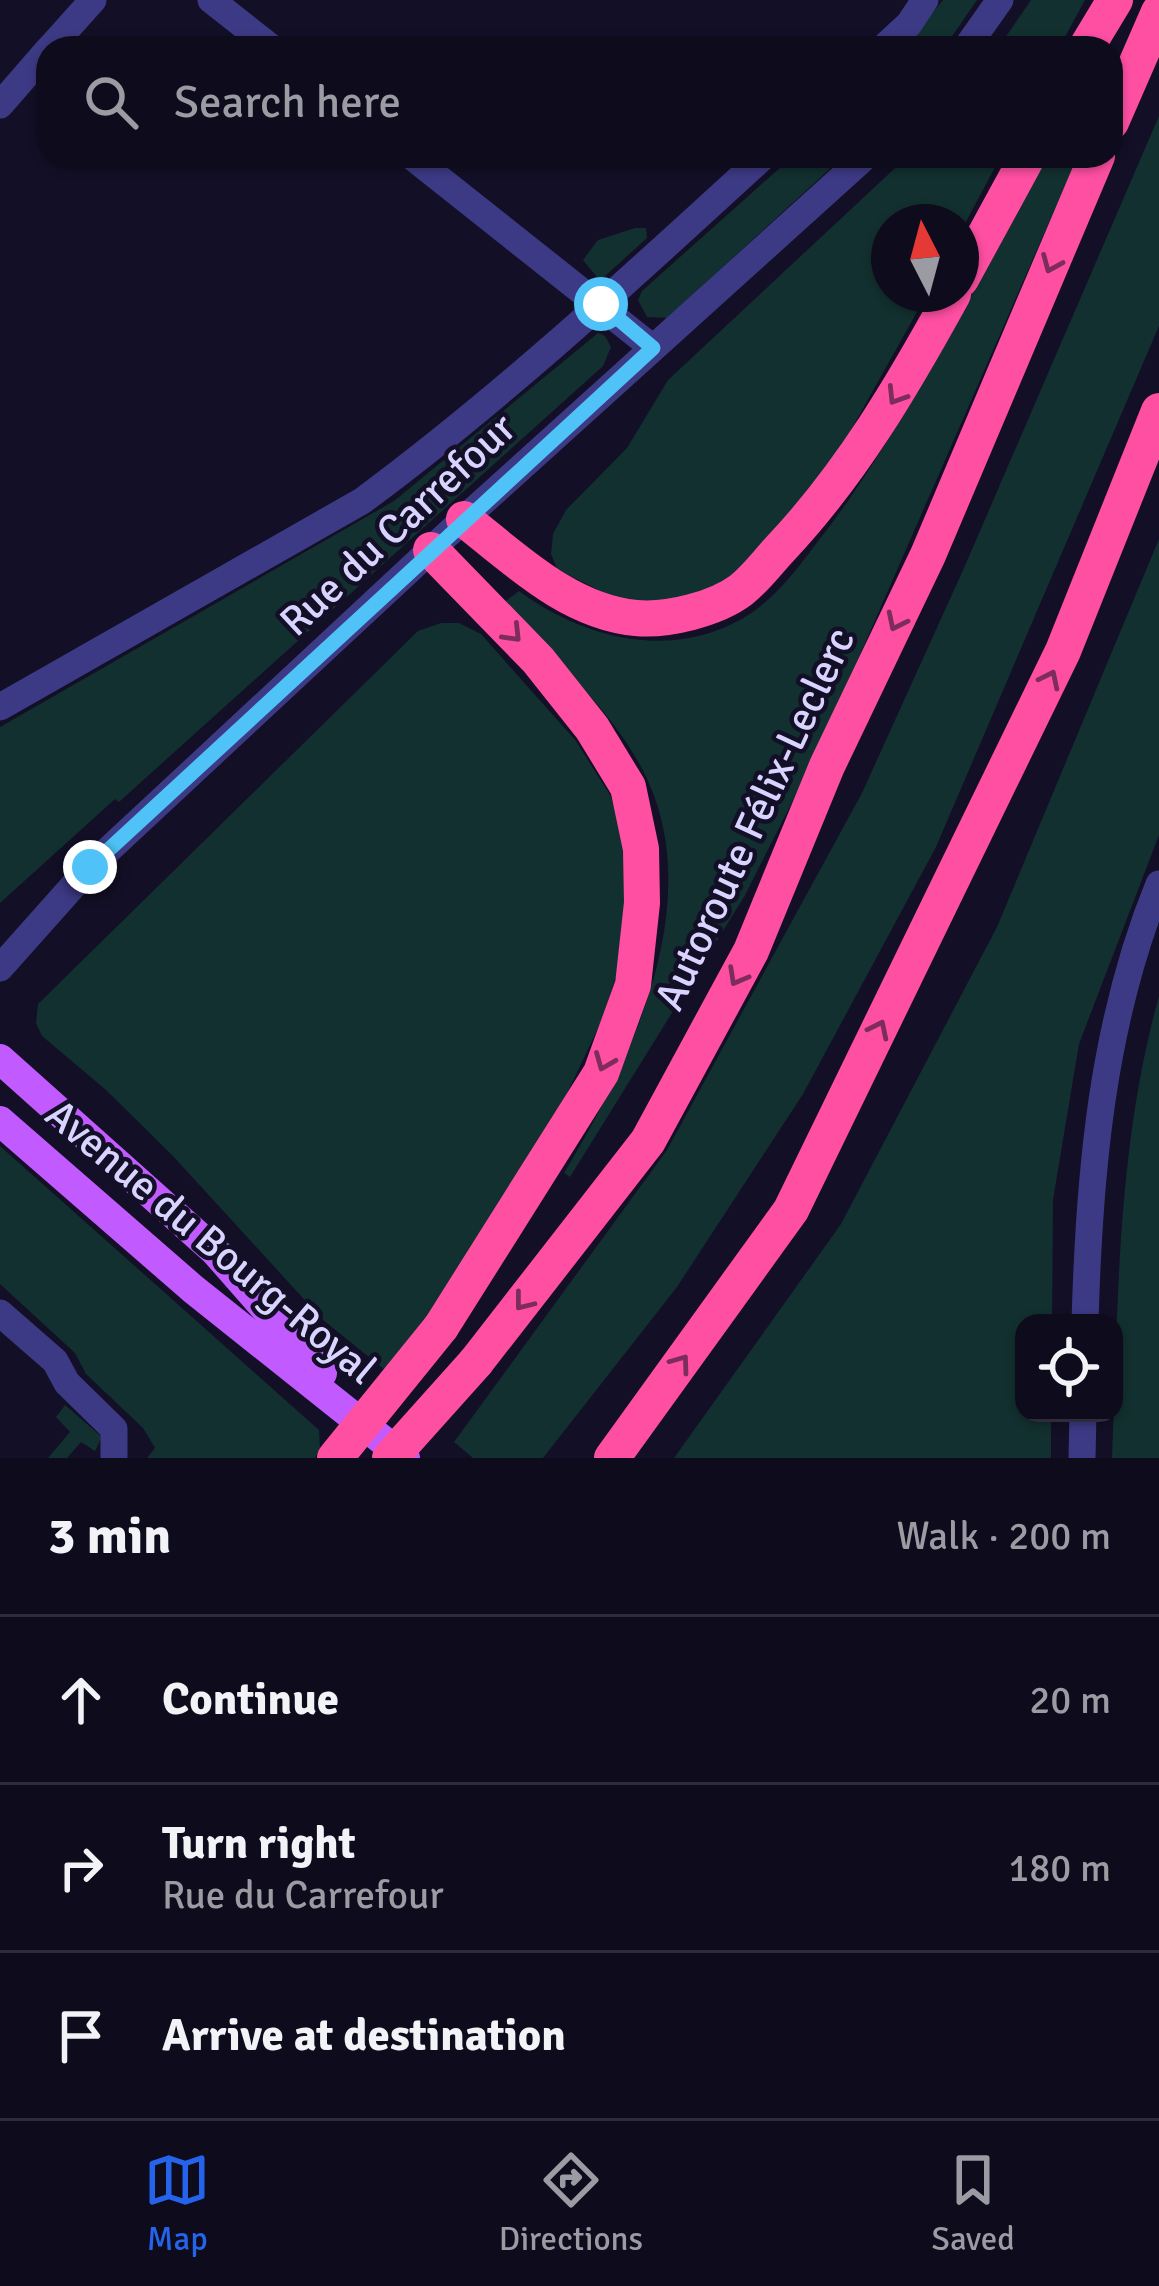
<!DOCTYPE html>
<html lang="en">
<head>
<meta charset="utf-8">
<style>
  body { margin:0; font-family:Signika,sans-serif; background:#1c1929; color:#f1f3f6 }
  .controls { position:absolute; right:36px; bottom:36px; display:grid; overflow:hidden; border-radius:24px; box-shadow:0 3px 9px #0004 }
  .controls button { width:108px; height:108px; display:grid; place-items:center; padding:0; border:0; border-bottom:3px solid #2e2b3b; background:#0e0b1c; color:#f1f3f6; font:60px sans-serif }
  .compass { position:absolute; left:871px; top:204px; width:108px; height:108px; border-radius:50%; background:#0e0b1c; box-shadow:0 3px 9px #0004; rotate:354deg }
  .stop { position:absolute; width:36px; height:36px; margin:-27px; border:9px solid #4fc3f7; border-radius:50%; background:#fff }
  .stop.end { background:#4fc3f7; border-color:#fff; box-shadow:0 3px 12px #0008 }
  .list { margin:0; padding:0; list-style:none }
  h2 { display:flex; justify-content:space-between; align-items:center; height:156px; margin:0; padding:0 48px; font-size:51px }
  h2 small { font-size:39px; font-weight:400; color:#9b9ba3 }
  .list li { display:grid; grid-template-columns:78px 1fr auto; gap:36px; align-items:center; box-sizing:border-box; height:168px; padding:0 48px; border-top:3px solid #2e2b3b }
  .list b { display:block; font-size:45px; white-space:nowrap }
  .list p { margin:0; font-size:39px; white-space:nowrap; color:#9b9ba3 }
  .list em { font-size:39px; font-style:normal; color:#9b9ba3 }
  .icon { flex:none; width:66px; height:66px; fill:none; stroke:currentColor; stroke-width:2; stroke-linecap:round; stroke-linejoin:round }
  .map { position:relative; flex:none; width:1159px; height:1458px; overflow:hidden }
  .search { position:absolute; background:#0e0b1c; box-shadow:0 3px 9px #0004; left:36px; right:36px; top:36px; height:132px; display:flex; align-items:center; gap:30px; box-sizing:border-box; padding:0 42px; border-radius:36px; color:#9b9ba3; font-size:45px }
  .sheet { height:660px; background:#0e0b1c }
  nav { display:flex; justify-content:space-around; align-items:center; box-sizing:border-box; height:168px; border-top:3px solid #2e2b3b; background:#0e0b1c; font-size:33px; color:#9b9ba3 }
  nav a { display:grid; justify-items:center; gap:6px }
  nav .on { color:#2563eb }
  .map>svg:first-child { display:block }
  .green { fill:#12302f }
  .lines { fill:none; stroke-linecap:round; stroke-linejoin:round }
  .minor { stroke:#3d3a85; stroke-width:27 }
  .major { stroke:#c25bff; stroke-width:30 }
  .highway { stroke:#ff4fa3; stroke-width:36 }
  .highway-bridge { stroke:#ff4fa3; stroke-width:36 }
  .oneway { stroke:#7d2c5e }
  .route { stroke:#4fc3f7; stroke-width:15 }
  .labels { text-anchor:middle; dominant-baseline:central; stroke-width:9; stroke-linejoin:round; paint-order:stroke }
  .street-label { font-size:42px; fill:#d9d4ff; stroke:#130f26 }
</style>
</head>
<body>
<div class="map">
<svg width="1159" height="1458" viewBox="0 0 1159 1458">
  <rect width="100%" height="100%" fill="#130f26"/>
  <g class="green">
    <path d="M943,0H977L944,48H904Z"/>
    <path d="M1031,0H1085L1059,48H998Z"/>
    <path d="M1159,116V326L936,847L803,1094L677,1287L543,1458H473L454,1442L667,1150L862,793L964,568Z"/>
    <path d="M793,156H844L667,318L647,317L638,300L642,291Z"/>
    <path d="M908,156H1001L961,231V222H889V294H927L846,439L800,511L750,563L687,604L616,599L557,569L551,554L553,534L566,510L627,448L668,380Z"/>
    <path d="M1045,156H1078L817,753L744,897L570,1177L564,1173C632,1060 712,895 640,765C607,705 549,654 503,603L519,591C588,642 682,663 757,609C786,587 807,555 829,527C914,413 976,281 1045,156Z"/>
    <path d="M635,228H646L647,238L604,277H597L583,260L598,240Z"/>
    <path d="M598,333L605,336L611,347L603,366L119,802L115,799L0,903V727L394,501Z"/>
    <path d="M1159,539V835L1079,1044L1053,1200L1052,1323H1024V1413H1051V1458H674L841,1224L997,927Z"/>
    <path d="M441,623H459L481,634L576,741L610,795L626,842L633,898L620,965L600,1024L536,1159L423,1325L385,1370L323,1320L172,1155L106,1090L42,1036L36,1023L38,1004L418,631Z"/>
    <path d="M1159,996V1458H1112C1118,1304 1117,1146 1159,996Z"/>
    <path d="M0,1146L319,1430L320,1449L315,1458H147L155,1448L143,1428L86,1374L75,1353L0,1284Z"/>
    <path d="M65,1405L102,1437L95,1451L81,1442L67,1458H48L70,1432L56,1417Z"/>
  </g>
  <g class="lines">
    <g class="minor">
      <path d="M211,0L272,48"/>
      <path d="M50,48L93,0"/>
      <path d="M883,48L909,24L925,0"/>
      <path d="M966,48L1000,0"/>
      <path d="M0,105L48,50"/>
      <path d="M411,156L653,348"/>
      <path d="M0,707L362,501C504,396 634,275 764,156"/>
      <path d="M0,968L90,867L464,519L866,156"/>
      <path d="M0,1313L55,1361L67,1383L114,1429V1456"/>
      <path d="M1085,1323C1089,1174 1102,1023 1159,884"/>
      <path d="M1082,1458L1083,1413"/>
    </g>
    <g class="major">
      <path d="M0,1059L215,1251L322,1373"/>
      <path d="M0,1121L193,1289L405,1458"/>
    </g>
    <g class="highway">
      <path d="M1086,48L1115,0"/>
      <path d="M1111,122L1159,12"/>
      <path d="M961,279L1028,156"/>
      <path d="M464,519C515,559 569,612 636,618C667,621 716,609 741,590C755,579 767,563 779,550C851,474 903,385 953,294"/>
      <path d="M431,550L538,660L592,728L628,787L641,849L642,903L633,985L601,1073L441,1327"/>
      <path d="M476,1362L648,1141L751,951L827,766L928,555L1097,156"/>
      <path d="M612,1458L791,1210L1063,651L1159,411"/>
    </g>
    <g class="highway-bridge">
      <path d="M335,1458L441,1327"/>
      <path d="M390,1458L476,1362"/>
    </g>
  </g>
  <defs><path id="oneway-chevron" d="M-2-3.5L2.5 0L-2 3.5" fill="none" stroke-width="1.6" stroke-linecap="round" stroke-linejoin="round" transform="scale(3)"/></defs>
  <g class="oneway">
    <use href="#oneway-chevron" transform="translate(1051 264) rotate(113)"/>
    <use href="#oneway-chevron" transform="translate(896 396) rotate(122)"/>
    <use href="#oneway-chevron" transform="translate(896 622) rotate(116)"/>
    <use href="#oneway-chevron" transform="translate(513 634) rotate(46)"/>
    <use href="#oneway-chevron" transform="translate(1050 679) rotate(-64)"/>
    <use href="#oneway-chevron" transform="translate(737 977) rotate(119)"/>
    <use href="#oneway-chevron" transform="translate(879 1029) rotate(-64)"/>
    <use href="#oneway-chevron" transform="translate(604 1062) rotate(112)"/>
    <use href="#oneway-chevron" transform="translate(523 1302) rotate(128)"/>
    <use href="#oneway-chevron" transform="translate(681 1363) rotate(-54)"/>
  </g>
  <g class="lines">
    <path class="route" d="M90,867L653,348L601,304"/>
  </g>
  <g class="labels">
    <g class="street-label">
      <text transform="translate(398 525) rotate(-43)">Rue du Carrefour</text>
      <text transform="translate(755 819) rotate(-65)">Autoroute Félix-Leclerc</text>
      <text transform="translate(211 1242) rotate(40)">Avenue du Bourg-Royal</text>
    </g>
  </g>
</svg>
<div class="controls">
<button><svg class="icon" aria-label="locate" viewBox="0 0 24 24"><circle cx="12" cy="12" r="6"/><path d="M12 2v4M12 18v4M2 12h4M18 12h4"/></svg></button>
</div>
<svg class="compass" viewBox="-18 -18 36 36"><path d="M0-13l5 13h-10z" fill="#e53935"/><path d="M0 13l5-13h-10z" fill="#9b9ba3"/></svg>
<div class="stop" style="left:601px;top:304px"></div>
<div class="stop end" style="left:90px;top:867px"></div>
<div class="search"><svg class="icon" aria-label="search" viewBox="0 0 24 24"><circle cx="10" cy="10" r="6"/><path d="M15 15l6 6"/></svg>Search here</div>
</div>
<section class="sheet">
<h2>3 min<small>Walk · 200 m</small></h2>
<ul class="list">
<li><svg class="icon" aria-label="ahead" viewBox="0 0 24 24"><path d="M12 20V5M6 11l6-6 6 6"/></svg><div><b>Continue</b></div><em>20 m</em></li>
<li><svg class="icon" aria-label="right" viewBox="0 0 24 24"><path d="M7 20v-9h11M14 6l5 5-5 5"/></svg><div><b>Turn right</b><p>Rue du Carrefour</p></div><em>180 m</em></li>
<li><svg class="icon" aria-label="arrive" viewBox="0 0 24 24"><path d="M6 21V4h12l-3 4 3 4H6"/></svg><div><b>Arrive at destination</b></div></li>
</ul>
</section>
<nav>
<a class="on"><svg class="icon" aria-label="map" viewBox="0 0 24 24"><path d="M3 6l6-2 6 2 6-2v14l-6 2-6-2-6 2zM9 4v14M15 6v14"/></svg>Map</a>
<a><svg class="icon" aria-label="directions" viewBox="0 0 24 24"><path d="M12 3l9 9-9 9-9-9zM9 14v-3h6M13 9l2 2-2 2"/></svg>Directions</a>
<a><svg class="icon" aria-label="saved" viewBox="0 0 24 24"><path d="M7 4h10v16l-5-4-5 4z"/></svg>Saved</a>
</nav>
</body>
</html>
